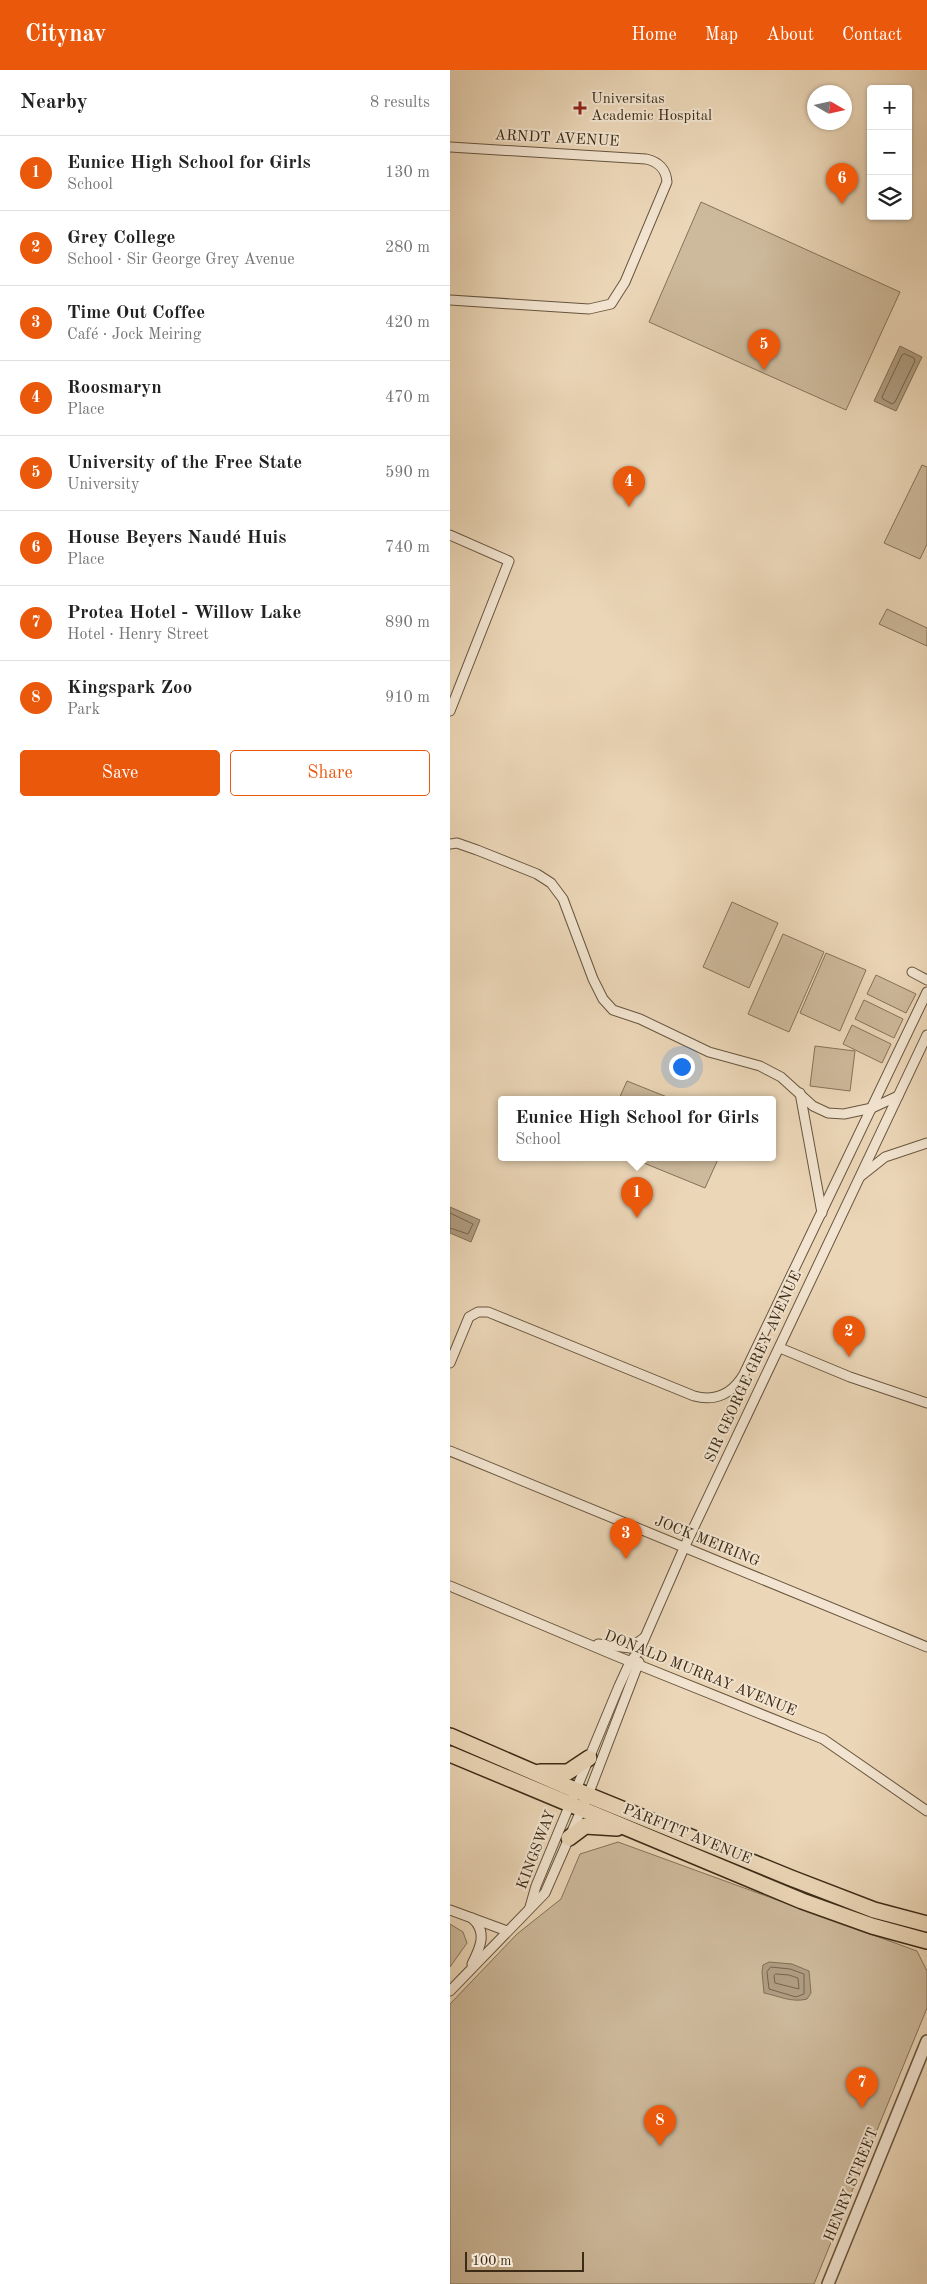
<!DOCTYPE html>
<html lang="en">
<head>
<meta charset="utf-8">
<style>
  body { margin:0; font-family:"Old Standard TT",serif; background:#f2f2f2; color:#222 }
  .controls { position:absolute; right:15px; top:15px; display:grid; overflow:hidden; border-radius:5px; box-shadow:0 1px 4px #0004 }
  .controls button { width:45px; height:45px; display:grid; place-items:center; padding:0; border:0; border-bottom:1px solid #e0e0e0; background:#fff; color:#222; font:25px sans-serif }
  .compass { position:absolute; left:357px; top:15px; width:45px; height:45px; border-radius:50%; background:#fff; box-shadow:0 1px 4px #0004; rotate:99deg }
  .scale { position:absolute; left:15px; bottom:12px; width:119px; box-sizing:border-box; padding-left:5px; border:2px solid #3b2a15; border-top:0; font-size:14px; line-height:18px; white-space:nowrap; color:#3b2a15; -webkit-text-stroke:4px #f2e4d0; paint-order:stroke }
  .you { position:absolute; left:231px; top:996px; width:18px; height:18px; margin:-12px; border:4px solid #fff; border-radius:50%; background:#1a73e8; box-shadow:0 0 0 8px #1a73e833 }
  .badge { display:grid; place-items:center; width:32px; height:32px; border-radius:50%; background:#ea580c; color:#fff; font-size:16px; font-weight:700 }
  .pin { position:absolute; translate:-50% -41px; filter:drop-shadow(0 1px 2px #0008) }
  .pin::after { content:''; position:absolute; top:26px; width:18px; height:15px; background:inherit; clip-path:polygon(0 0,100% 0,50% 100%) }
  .popup { position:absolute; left:48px; top:1026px; width:278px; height:65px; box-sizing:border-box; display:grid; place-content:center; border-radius:5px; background:#fff; filter:drop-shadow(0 1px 4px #0005); font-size:16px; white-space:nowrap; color:#767676 }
  .popup b { font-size:19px; color:#222 }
  .popup::after { content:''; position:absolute; left:50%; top:100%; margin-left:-10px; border:10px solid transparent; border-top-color:#fff }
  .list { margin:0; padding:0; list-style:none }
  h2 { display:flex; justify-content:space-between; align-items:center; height:65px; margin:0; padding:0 20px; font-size:21px }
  h2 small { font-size:16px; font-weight:400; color:#767676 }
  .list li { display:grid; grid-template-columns:32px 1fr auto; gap:15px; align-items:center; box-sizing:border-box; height:75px; padding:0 20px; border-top:1px solid #e0e0e0 }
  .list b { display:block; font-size:19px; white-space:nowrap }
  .list p { margin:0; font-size:16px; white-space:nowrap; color:#767676 }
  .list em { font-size:16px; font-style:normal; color:#767676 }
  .actions { display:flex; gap:10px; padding:15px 20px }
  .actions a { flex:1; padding:11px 0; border:1px solid #ea580c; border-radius:5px; text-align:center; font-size:18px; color:#ea580c }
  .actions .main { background:#ea580c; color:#fff }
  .icon { flex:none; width:28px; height:28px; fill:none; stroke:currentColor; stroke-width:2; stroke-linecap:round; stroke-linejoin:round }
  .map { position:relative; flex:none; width:477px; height:2214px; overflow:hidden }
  header { display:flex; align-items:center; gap:30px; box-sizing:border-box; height:70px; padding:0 25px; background:#ea580c; color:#fff }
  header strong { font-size:24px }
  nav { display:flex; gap:28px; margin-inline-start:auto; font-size:18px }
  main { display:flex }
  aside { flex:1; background:#fff }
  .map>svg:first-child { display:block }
  .green { fill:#cdb99b; stroke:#847258 }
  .water { fill:#af9c80; stroke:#816e55 }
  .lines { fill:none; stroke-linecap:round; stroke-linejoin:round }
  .shore { stroke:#75634a; stroke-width:1 }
  .minor-casing { stroke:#67553e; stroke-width:11 }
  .tertiary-casing { stroke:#67553e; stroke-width:14 }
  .trunk-casing { stroke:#3b2a15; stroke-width:18 }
  .minor { stroke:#f2e4d0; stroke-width:9 }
  .tertiary { stroke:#f2e4d0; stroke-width:11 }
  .trunk { stroke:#ebd6b7; stroke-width:15 }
  .poi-dot { fill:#8f2418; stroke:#f2e4d0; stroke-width:2 }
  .labels { text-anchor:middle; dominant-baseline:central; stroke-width:4; stroke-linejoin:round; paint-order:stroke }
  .poi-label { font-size:15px; fill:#3b2a15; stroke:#f2e4d0; text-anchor:start }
  .street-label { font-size:15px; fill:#3b2a15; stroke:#f2e4d0 }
</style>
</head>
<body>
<header>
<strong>Citynav</strong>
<nav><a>Home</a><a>Map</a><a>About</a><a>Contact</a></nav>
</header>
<main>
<aside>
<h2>Nearby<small>8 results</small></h2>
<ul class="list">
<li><span class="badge">1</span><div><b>Eunice High School for Girls</b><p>School</p></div><em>130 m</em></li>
<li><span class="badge">2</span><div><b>Grey College</b><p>School · Sir George Grey Avenue</p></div><em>280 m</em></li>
<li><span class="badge">3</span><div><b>Time Out Coffee</b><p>Café · Jock Meiring</p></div><em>420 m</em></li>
<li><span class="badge">4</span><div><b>Roosmaryn</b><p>Place</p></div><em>470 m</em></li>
<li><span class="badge">5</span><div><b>University of the Free State</b><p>University</p></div><em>590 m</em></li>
<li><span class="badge">6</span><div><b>House Beyers Naudé Huis</b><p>Place</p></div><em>740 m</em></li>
<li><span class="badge">7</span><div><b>Protea Hotel - Willow Lake</b><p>Hotel · Henry Street</p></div><em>890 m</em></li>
<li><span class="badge">8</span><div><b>Kingspark Zoo</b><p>Park</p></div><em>910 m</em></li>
</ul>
<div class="actions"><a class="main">Save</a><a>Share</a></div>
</aside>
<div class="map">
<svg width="477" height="2214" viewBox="0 0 477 2214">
  <rect width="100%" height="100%" fill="#ebd6b7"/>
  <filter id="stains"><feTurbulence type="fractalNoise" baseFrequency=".004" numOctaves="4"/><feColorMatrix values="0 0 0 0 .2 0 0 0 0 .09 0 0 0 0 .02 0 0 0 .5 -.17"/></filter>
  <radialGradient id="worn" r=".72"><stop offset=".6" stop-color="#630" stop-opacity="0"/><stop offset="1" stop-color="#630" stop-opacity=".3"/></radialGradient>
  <g class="green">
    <path d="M251,132L450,222L396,340L199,252Z"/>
    <path d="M472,395L477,397V474L470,489L434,473Z"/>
    <path d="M437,539L477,558V576L429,554Z"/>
    <path d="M282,832L328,853L299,918L253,897Z"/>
    <path d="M333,864L374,882L339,962L298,944Z"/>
    <path d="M376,883L416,900L390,961L350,943Z"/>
    <path d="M426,905L466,924L456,943L417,924Z"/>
    <path d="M414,930L453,949L444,968L405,949Z"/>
    <path d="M402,955L441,974L432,993L393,974Z"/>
    <path d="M365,976L405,981L400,1021L360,1016Z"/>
    <path d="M177,1011L222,1029H169Z"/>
    <path d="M179,1087H269L255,1118Z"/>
    <path d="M168,1772L467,1881L477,1901V1938L364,2214H0V1934L67,1864L111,1829L130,1784Z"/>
    <path d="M0,1854L13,1862L17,1873L0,1897Z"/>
  </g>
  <g class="water">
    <path d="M450,276L472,287L446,341L424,331Z"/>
    <path d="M0,1137L30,1150L21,1172L0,1163Z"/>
    <path d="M319,1892L342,1894L359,1901L361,1923L357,1929C342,1933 329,1926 314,1923L312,1902L313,1895Z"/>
  </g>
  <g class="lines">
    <g class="shore">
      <path d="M455,284L464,288L465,291L445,332L442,334L433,329L432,327L452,285Z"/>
      <path d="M0,1143L23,1154L18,1164L0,1158"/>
      <path d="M321,1897L340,1899L354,1904V1924L346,1927L319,1919L317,1902Z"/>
      <path d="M326,1904L339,1905L348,1908L349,1919L325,1913L324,1906Z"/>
    </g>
    <g class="minor-casing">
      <g id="minor">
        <path d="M0,77L196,89C209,92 216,99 217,112L175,212L161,234L139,239L0,230"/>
        <path d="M0,465L59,491L0,641"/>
        <path d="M0,774L7,773L27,780L87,804L101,813L113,829L143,909L153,929L163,940L190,949L259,982L310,996L331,1007L363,1036L378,1043L394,1044L422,1038L448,1026"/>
        <path d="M462,902L477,910"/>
        <path d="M350,1023L372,1143"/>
        <path d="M411,1106L435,1087L477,1073"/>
        <path d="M330,1278L400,1307L477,1333"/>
        <path d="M0,1293L19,1247L28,1242H38L244,1326C266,1332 283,1323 294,1304L477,922"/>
        <path d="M0,1381L477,1577"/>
        <path d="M0,1516L164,1585L373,1669L477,1741"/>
        <path d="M148,1574L180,1578L194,1568"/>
        <path d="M80,1837L86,1816L169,1616L180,1592L189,1581L234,1478L477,965"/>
        <path d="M0,1840L57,1861"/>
        <path d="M22,1894C30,1878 38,1862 22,1848"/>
        <path d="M0,1921L95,1823L140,1720L189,1592"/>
      </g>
    </g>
    <g class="tertiary-casing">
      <path id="tertiary" d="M378,2214L477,1971"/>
    </g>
    <g class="trunk-casing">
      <g id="trunk">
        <path d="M0,1666L118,1717L341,1808L424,1840L477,1854"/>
        <path d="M0,1684L352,1831L422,1856L477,1871"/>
        <path d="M90,1702H118L139,1688"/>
        <path d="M119,1768L135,1756L167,1758"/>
      </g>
    </g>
    <use href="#minor" class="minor"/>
    <use href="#tertiary" class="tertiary"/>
    <use href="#trunk" class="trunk"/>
  </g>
  <path class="poi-dot" d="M127.5 30.5h5v5h5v5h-5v5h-5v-5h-5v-5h5z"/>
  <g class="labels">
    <g class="poi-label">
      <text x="141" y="29">Universitas<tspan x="141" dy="17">Academic Hospital</tspan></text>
    </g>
    <g class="street-label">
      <text transform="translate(107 69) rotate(3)">ARNDT AVENUE</text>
      <text transform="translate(304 1297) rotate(-65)">SIR GEORGE GREY AVENUE</text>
      <text transform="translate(257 1472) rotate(22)">JOCK MEIRING</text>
      <text transform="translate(250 1604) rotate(22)">DONALD MURRAY AVENUE</text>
      <text transform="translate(237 1765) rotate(22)">PARFITT AVENUE</text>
      <text transform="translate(87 1780) rotate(-69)">KINGSWAY</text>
      <text transform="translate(402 2115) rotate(-68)">HENRY STREET</text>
    </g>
  </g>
  <rect width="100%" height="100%" filter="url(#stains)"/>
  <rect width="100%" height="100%" fill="url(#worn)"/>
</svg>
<div class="controls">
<button>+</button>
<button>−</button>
<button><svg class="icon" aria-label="layers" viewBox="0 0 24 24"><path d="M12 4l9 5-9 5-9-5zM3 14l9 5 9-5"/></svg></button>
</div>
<svg class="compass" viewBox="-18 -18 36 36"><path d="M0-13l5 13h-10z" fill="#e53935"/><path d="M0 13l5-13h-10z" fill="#767676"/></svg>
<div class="scale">100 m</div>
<div class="you"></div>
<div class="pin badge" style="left:187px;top:1148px">1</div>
<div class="popup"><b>Eunice High School for Girls</b>School</div>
<div class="pin badge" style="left:399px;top:1287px">2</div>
<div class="pin badge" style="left:176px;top:1489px">3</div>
<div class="pin badge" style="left:179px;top:437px">4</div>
<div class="pin badge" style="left:314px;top:300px">5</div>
<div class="pin badge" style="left:392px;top:134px">6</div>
<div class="pin badge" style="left:412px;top:2038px">7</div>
<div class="pin badge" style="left:210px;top:2076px">8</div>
</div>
</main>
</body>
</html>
